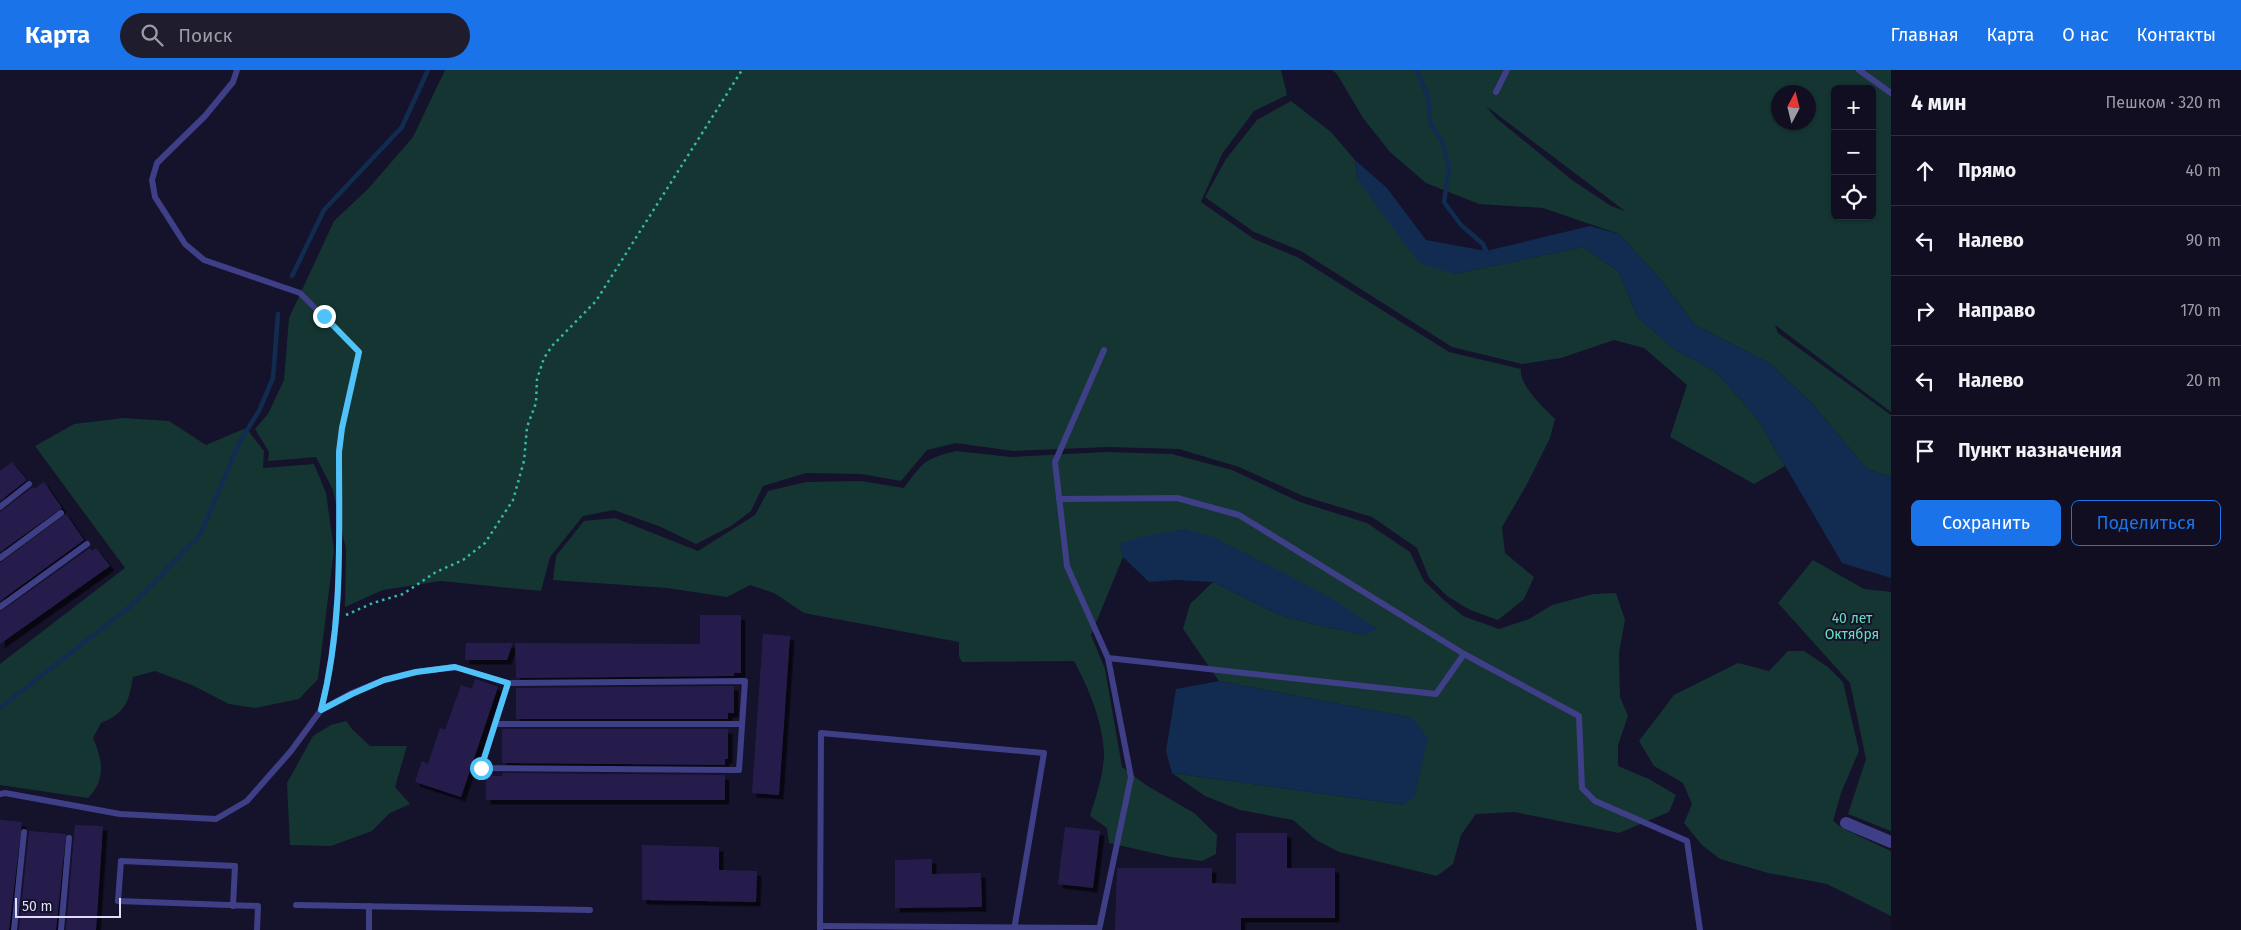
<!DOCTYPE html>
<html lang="ru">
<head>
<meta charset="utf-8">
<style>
  body { margin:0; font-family:"Fira Sans",sans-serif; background:#1e1c2d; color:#f1f3f6 }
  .controls { position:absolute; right:15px; top:15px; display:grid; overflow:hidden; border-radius:8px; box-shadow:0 1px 4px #0004 }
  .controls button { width:45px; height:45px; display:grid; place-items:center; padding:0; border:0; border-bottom:1px solid #302e3e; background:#100e20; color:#f1f3f6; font:25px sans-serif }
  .compass { position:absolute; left:1771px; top:15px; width:45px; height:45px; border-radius:50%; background:#100e20; box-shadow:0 1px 4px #0004; rotate:7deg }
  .scale { position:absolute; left:15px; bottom:12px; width:106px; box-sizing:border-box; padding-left:5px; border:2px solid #dfddfe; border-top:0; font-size:14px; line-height:18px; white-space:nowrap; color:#dfddfe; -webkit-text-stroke:4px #15122b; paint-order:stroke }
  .stop { position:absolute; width:15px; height:15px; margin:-11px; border:4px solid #4fc3f7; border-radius:50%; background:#fff }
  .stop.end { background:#4fc3f7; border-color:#fff; box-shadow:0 1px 5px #0008 }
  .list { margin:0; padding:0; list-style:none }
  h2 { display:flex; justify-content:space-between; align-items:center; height:65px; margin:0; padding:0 20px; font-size:21px }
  h2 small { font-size:16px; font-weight:400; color:#9c9ca5 }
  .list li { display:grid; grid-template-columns:32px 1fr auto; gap:15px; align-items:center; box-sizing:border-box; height:70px; padding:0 20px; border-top:1px solid #302e3e }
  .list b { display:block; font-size:19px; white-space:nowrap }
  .list em { font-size:16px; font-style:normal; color:#9c9ca5 }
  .actions { display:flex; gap:10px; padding:15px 20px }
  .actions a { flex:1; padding:11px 0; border:1px solid #1a73e8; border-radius:8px; text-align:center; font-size:18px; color:#1a73e8 }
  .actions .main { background:#1a73e8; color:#fff }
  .icon { flex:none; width:28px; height:28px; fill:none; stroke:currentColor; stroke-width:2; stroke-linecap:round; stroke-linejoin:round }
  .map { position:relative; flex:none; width:1891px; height:860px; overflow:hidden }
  header { display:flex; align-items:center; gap:30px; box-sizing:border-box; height:70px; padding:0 25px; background:#1a73e8; color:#fff }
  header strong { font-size:24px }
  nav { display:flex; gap:28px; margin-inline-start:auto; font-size:18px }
  .search { width:350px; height:45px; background:#1e1c2d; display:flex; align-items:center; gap:12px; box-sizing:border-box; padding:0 18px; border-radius:28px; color:#9c9ca5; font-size:19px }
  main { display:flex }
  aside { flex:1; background:#100e20 }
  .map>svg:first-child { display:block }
  .green { fill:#153532; fill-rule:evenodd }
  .water { fill:#112c50 }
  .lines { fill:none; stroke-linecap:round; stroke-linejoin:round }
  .stream { stroke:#112c50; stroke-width:4.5 }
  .building { fill:#251e4b; filter:url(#shadow) }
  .path { stroke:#35baab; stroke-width:2.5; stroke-dasharray:2.5 4; stroke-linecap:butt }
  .service { stroke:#3f3f88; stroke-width:6 }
  .minor { stroke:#3f3f88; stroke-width:12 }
  .route { stroke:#4fc3f7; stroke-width:6 }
  .labels { text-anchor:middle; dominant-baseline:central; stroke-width:4; stroke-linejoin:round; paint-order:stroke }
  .park-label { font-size:14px; fill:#69debb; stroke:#15122b }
</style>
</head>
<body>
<header>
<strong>Карта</strong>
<div class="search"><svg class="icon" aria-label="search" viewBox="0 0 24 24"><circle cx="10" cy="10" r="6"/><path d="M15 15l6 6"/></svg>Поиск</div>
<nav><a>Главная</a><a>Карта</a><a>О нас</a><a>Контакты</a></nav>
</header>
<main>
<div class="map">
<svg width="1891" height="860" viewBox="0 0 1891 860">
  <defs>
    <filter id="shadow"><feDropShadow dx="4.5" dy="4.5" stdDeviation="0" flood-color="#0009"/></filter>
  </defs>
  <rect width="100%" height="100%" fill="#15122b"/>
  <g class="green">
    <path d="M445,0H1281L1287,25L1254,41L1222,84L1201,132L1254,169L1299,188L1449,282L1521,299C1519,316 1544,338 1555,349L1550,368L1526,416L1502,457L1505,483L1534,507L1524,529L1498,550L1470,540L1447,526L1429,508L1417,478L1372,447L1303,426L1239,397L1179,379L1108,377L1013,381L956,373L927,380L901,411L861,404L806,403L763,416L751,441L731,456L696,474L661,457L614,440L583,446L550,487L541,521L441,511L383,520L345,537L346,479L333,420L316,387L268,391L269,382L255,359L268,344L284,310L289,248L334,151L368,119L413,67Z"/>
    <path d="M1332,0H1891V342L1775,255L1778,263L1891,345V407L1867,399L1815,337L1771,294L1695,255L1660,209L1619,164L1543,138L1479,134L1426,113L1390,82L1363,48L1337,4ZM1835,19H1872V146H1835ZM1778,22H1808V52H1778ZM1486,36L1625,141L1611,136L1572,110L1496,48Z"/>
    <path d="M1291,31L1331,62L1355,90L1357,109L1454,204L1583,177L1619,202L1637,246L1674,279L1715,301L1757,348L1785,396L1754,414L1670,367L1687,315L1644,278L1614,270L1561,288L1522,294L1452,277L1301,181L1254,162L1205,127L1226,89L1257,50Z"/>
    <path d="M123,348L169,351L206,375L246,358L264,381L263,398L314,394L326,423L334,480L318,609L299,629L255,638L229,634L192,615L155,601L133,607C129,631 126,643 101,653L93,668C103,690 106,710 88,728L0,715V594L125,498L35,376L74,354Z"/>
    <path d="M956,381L1011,387L1105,382L1172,384L1232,400L1300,432L1367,453L1410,482L1424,511L1445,531L1463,546L1499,559L1529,549L1552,535L1593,524L1616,523L1625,550L1619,583L1620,627L1628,646L1618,675V696L1649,709L1676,725L1669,742L1619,763L1514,742L1476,744L1461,765L1453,794L1437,806L1339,782L1316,770L1293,750L1240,740L1205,726L1172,703L1405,735L1413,648L1219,611L1183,559L1190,534L1213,512L1277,544L1313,554L1364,565L1333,529L1251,488L1184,459L1121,474L1123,487L1091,565L1105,599L1122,697L1146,715L1194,743L1217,765L1216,784L1202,791L1171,787L1109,773L1107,758L1090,746C1096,726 1104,704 1104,682C1103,653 1088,616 1074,591L962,592L959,586V572L804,543L774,523L750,515L727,527L667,518L553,510L556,486L584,451L615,448L698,481L755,445L768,421L806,412L861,411L904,418C923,392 924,389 956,381Z"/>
    <path d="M1813,490L1864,519L1891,522V761L1848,744L1866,689L1850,613L1778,533Z"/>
    <path d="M1788,581H1804L1828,597L1843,612L1859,681L1841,723L1833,751L1842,758L1891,781V846L1827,814L1768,803L1720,789L1702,775L1684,753L1692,734L1683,713L1654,696L1639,671L1674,625L1738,593L1769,601Z"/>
    <path d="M346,651L352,659L370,676H407L395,717L410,734L390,743L372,761L331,776L290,775L287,713L313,666L331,655Z"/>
  </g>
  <g class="water">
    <path d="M1355,90L1387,118L1426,170L1486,181L1590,156L1619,164L1660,209L1695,255L1771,294L1815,337L1867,399L1891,407V508L1842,493L1757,348L1715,301L1674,279L1637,246L1619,202L1583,177L1454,204L1419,193L1357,109Z"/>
    <path d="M1184,459L1215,468L1284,503L1333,529L1378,559L1364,565L1313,554L1277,544L1213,512L1176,510L1149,512L1123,487L1120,474L1140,467Z"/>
    <path d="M1219,611L1413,648L1428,668L1415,726L1405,735L1172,703L1166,681L1176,619Z"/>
  </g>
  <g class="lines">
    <g class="stream">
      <path d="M1416,0L1428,26L1430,52L1443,74L1449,99L1444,132L1461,155L1483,174L1486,181"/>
      <path d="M292,206L324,140L402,57L428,0"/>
      <path d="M0,638L132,535L200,465L240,371L259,341L273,308L278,244"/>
    </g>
  </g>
  <g class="building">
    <path d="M12,392L27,410L0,431V401Z"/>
    <path d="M44,412L62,438L0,482V442L33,417L34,419Z"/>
    <path d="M66,444L84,470L0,531V493Z"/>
    <path d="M90,478L92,481L96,478L110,496L0,574V542Z"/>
    <path d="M700,545H741V603H734V606L516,608L515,573L700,574Z"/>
    <path d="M763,564L790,566L779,725L752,723Z"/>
    <path d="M466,573H513L507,590H465Z"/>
    <path d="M475,609L498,617L461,727L415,712L422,691L428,694L440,658L445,660L461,615L472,619Z"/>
    <path d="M734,616V643H728V649H516V618Z"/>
    <path d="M502,659H728V689H725V695L502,693Z"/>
    <path d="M502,703L725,705V730H486V706H502Z"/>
    <path d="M0,750L22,752L9,860H0Z"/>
    <path d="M75,755L103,756L96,860H66Z"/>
    <path d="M1065,757L1100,761L1093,818L1058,814Z"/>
    <path d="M29,761L66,764L56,860H19Z"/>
    <path d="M1236,763H1287V798H1335V848H1241V860H1115L1117,798H1212V813L1236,814Z"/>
    <path d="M642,775L719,777V800L757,801L756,832L642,830Z"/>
    <path d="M932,789V804L981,803L982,837L895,838V790Z"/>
  </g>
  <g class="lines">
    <path class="path" d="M346,545L373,533L403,524L436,502L463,490L485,473L513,430L524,391L527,357L536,333L537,309L544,288L552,276L596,231L742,0"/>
    <g class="service">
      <path d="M237,0L233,12L205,46L157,93L152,110L155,127L185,174L204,190L300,223L359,282L342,358L339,382C339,471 343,554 321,640"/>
      <path d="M1859,0L1891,23"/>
      <path d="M1496,22L1507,0"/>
      <path d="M1059,429L1177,428L1239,445L1464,584L1579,646L1582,718L1595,731L1687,771L1700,860"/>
      <path d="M0,437L29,414"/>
      <path d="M0,488L61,443"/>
      <path d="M0,537L87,474"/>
      <path d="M1108,588L1436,624L1464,584"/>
      <path d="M496,654H741"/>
      <path d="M0,724L5,723L120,744L216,749L247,731L291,681L321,640L352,623L384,610L416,602L455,597L508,613L745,611L739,700L481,698L508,613"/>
      <path d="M296,835L590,840"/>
      <path d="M233,836L235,796L121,791L118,831L258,836L257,860"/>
      <path d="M820,856L1099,858"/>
      <path d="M14,860L24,762"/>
      <path d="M61,860L69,768"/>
      <path d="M369,860V836"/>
      <path d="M820,860L821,663L1044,683L1014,860"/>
      <path d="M1099,860L1131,707L1108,588L1067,496L1055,392L1104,280"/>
    </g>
    <path class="minor" d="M1846,753L1891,772"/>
  </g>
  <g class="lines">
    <path class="route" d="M324,246L359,282L342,358L339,382C339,471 343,554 321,640L352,624L384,610L416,602L455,597L508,613L481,698"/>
  </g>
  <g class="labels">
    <g class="park-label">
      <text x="1852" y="548">40 лет<tspan x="1852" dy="16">Октября</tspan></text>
    </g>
  </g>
</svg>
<div class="controls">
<button>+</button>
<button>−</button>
<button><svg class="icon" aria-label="locate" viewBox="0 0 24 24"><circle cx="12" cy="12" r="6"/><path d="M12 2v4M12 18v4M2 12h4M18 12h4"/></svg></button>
</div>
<svg class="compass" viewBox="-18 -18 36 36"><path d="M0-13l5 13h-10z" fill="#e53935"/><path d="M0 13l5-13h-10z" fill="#9c9ca5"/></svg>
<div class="scale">50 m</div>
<div class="stop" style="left:481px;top:698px"></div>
<div class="stop end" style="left:324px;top:246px"></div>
</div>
<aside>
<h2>4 мин<small>Пешком · 320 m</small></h2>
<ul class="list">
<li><svg class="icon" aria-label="ahead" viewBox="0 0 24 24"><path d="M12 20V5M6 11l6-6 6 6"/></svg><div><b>Прямо</b></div><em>40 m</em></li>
<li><svg class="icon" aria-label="left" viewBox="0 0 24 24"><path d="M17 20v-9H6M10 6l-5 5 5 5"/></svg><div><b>Налево</b></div><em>90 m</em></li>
<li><svg class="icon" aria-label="right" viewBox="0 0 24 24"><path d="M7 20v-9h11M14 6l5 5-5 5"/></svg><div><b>Направо</b></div><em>170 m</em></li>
<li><svg class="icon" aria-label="left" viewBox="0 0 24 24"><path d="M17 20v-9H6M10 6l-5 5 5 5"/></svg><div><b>Налево</b></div><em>20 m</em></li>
<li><svg class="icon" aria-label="arrive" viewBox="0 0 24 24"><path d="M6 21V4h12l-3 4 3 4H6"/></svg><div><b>Пункт назначения</b></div></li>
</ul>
<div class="actions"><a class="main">Сохранить</a><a>Поделиться</a></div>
</aside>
</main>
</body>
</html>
